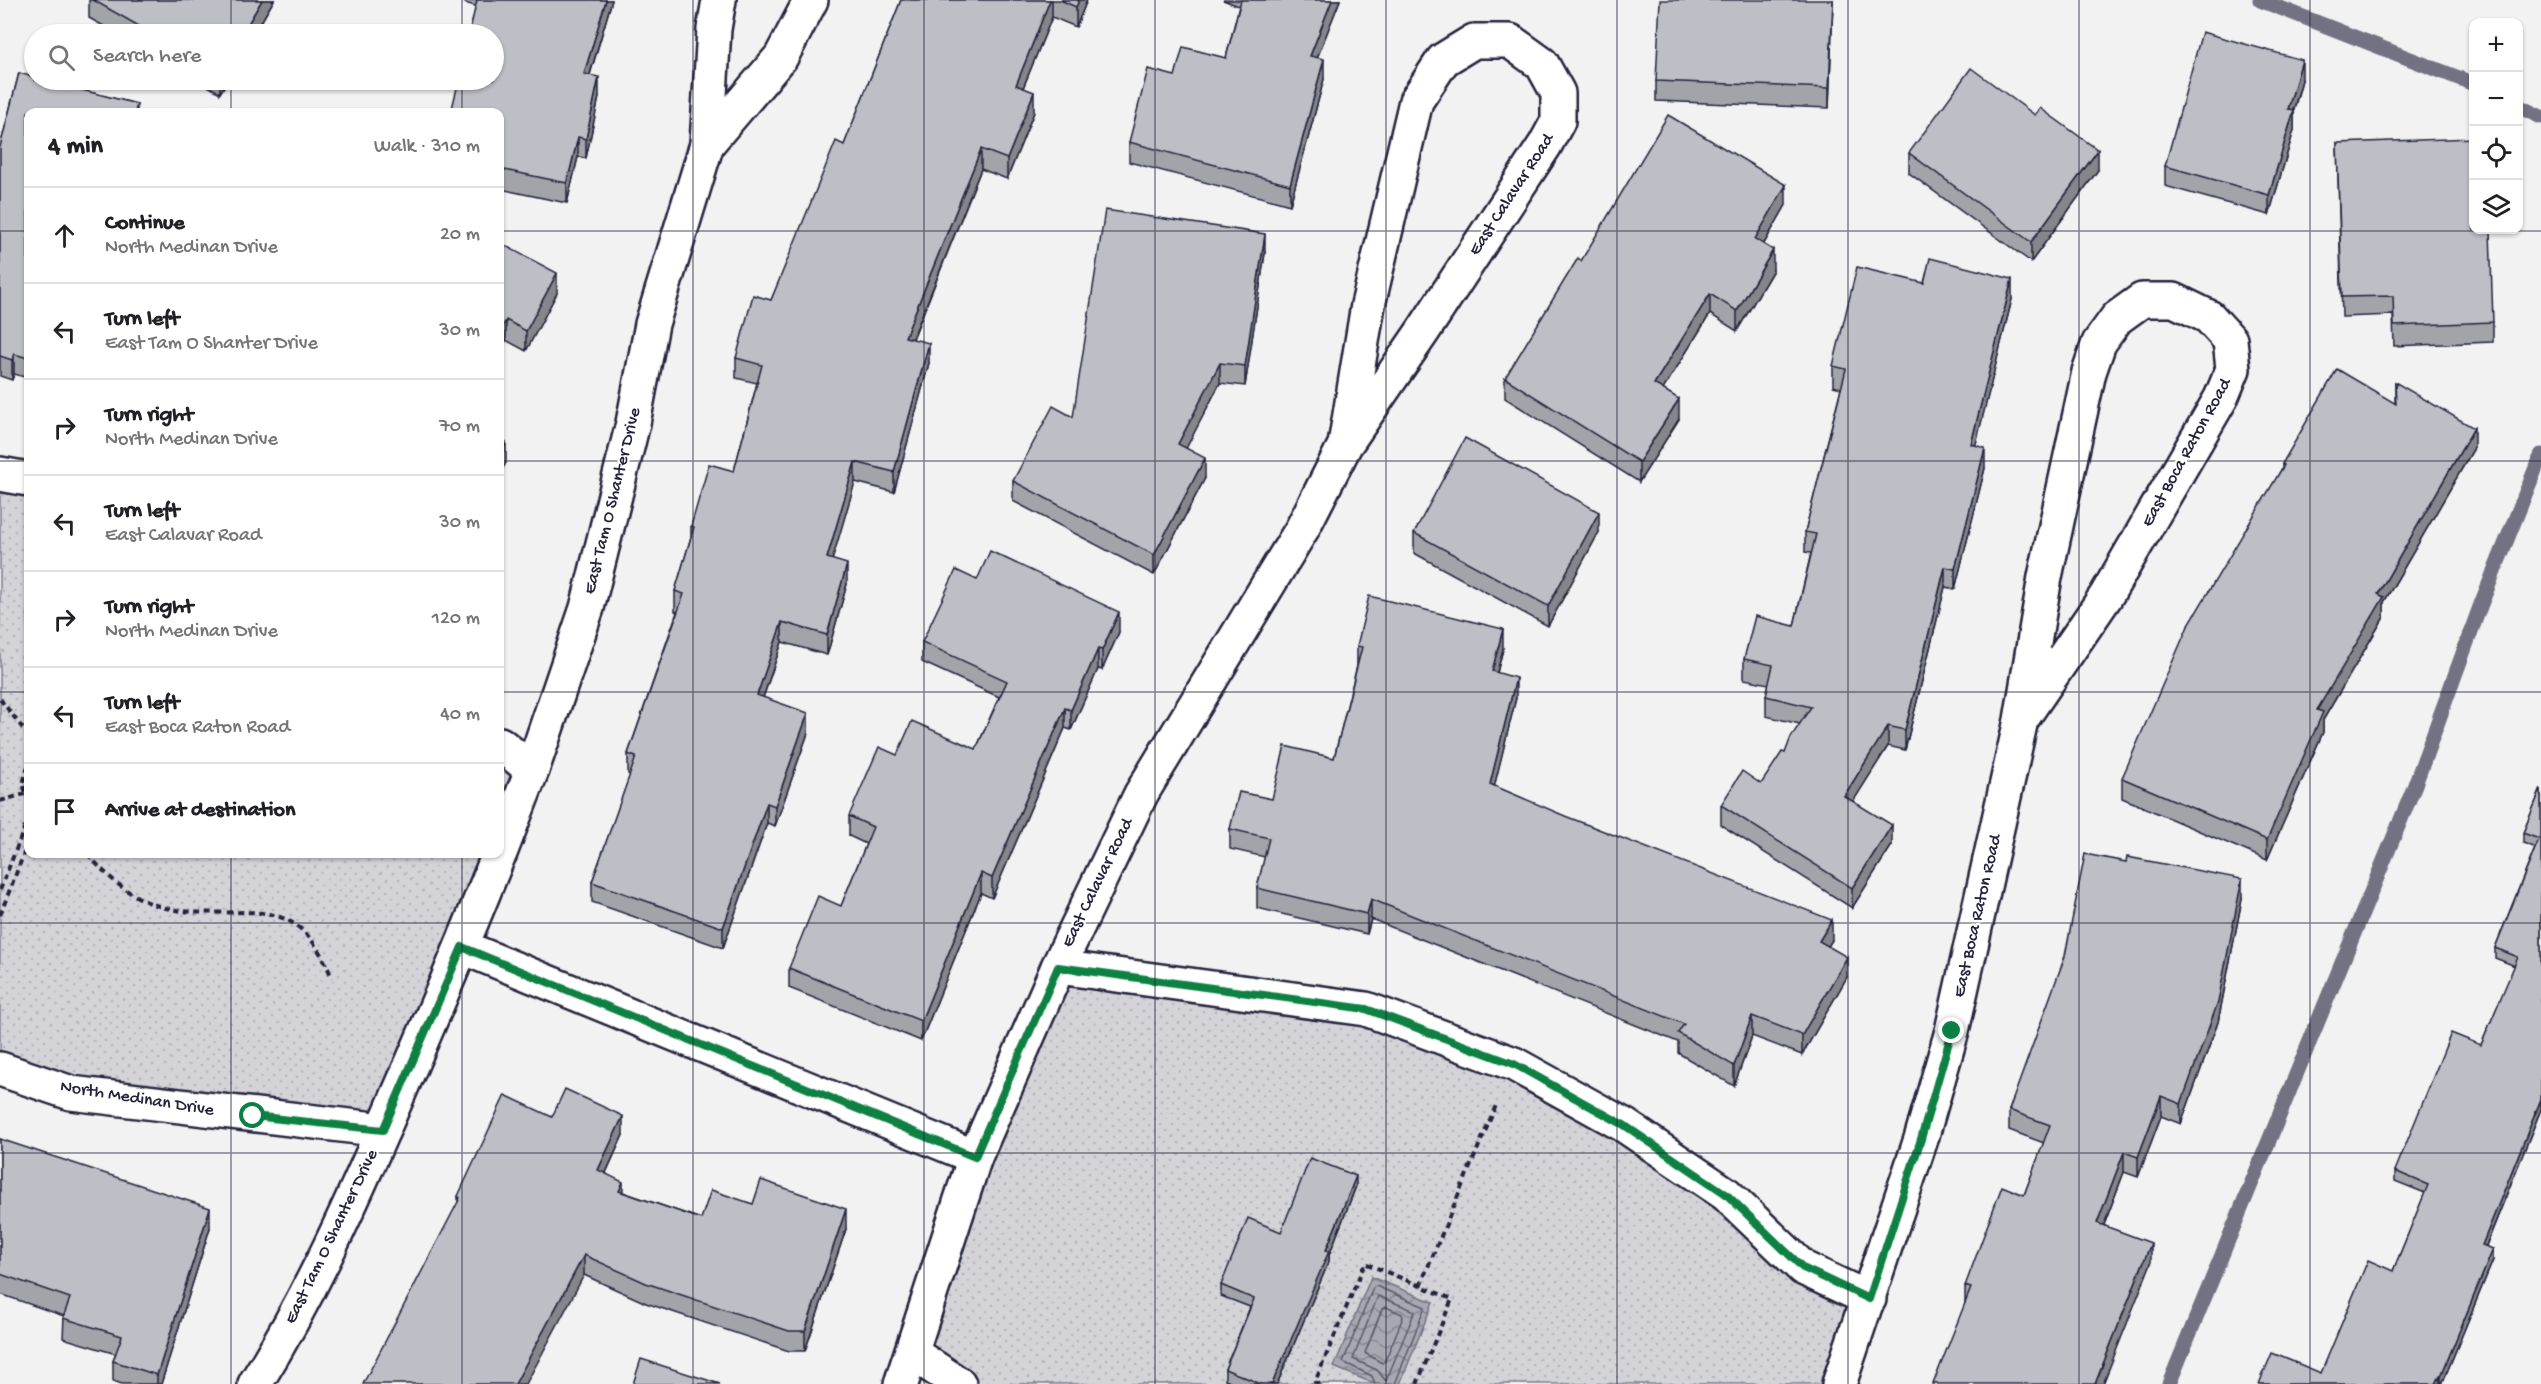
<!DOCTYPE html>
<html lang="en">
<head>
<meta charset="utf-8">
<style>
  body { margin:0; font-family:"Gochi Hand",sans-serif; background:#f2f2f2; color:#202124 }
  .controls { position:absolute; right:18px; top:18px; display:grid; overflow:hidden; border-radius:12px; box-shadow:0 2px 4px #0004 }
  .controls button { width:54px; height:54px; display:grid; place-items:center; padding:0; border:0; border-bottom:2px solid #e0e0e0; background:#fff; color:#202124; font:30px sans-serif }
  .stop { position:absolute; width:18px; height:18px; margin:-14px; border:4px solid #0b8043; border-radius:50%; background:#fff }
  .stop.end { background:#0b8043; border-color:#fff; box-shadow:0 2px 6px #0008 }
  .list { margin:0; padding:0; list-style:none }
  h2 { display:flex; justify-content:space-between; align-items:center; height:78px; margin:0; padding:0 24px; font-size:26px }
  h2 small { font-size:20px; font-weight:400; color:#757577 }
  .list li { display:grid; grid-template-columns:39px 1fr auto; gap:18px; align-items:center; box-sizing:border-box; height:96px; padding:0 24px; border-top:2px solid #e0e0e0 }
  .list b { display:block; font-size:22px; white-space:nowrap }
  .list p { margin:0; font-size:20px; white-space:nowrap; color:#757577 }
  .list em { font-size:20px; font-style:normal; color:#757577 }
  .icon { flex:none; width:33px; height:33px; fill:none; stroke:currentColor; stroke-width:2; stroke-linecap:round; stroke-linejoin:round }
  .map { position:relative; flex:none; width:2541px; height:1384px; overflow:hidden }
  .search { position:absolute; background:#fff; box-shadow:0 2px 4px #0004; left:24px; top:24px; width:480px; height:66px; display:flex; align-items:center; gap:15px; box-sizing:border-box; padding:0 21px; border-radius:33px; color:#757577; font-size:22px }
  .panel { position:absolute; background:#fff; box-shadow:0 2px 4px #0004; left:24px; top:108px; width:480px; height:750px; border-radius:12px }
  .map>svg:first-child { display:block }
  .park { fill:url(#park-dots); stroke:#7a7a8a; stroke-width:1.5 }
  .water { fill:url(#water-waves); stroke:#727282; stroke-width:1.5 }
  .lines { fill:none; stroke-linecap:round; stroke-linejoin:round }
  .shore { stroke:#58586b; stroke-width:1.5 }
  .stream { stroke:#727282; stroke-width:15 }
  .minor-casing { stroke:#22223b; stroke-width:38 }
  .path { stroke:#22223b; stroke-width:4; stroke-dasharray:6 4.5; stroke-linecap:butt }
  .minor { stroke:#fff; stroke-width:33 }
  .wall { fill:#a3a3aa; stroke:#22223b; stroke-width:1.5 }
  .shaded-wall { fill:#85858b; stroke:#22223b; stroke-width:1.5 }
  .building { fill:#bebec6; stroke:#22223b; stroke-width:1.5 }
  .route { stroke:#0b8043; stroke-width:8 }
  .grid { fill:none; stroke:#22223b; stroke-width:1.5; stroke-opacity:0.55 }
  .labels { text-anchor:middle; dominant-baseline:central; stroke-width:4.5; stroke-linejoin:round; paint-order:stroke }
  .street-label { font-size:18px; fill:#22223b; stroke:#fff }
</style>
</head>
<body>
<div class="map">
<svg width="2541" height="1384" viewBox="0 0 2541 1384">
  <defs>
    <pattern id="park-dots" width="8" height="8" patternUnits="userSpaceOnUse" patternTransform="scale(1.5)"><rect width="8" height="8" fill="#d3d3d8"/><path d="M2 2h.1M6 6h.1" fill="none" stroke="#b5b5ba" stroke-width="1.8" stroke-linecap="round"/></pattern>
    <pattern id="water-waves" width="16" height="10" patternUnits="userSpaceOnUse" patternTransform="scale(1.5)"><rect width="16" height="10" fill="#a8a8b2"/><path d="M0 5q4-4 8 0t8 0" fill="none" stroke="#888892"/></pattern>
  </defs>
  <rect width="100%" height="100%" fill="#f2f2f3"/>
  <filter id="ink" filterUnits="userSpaceOnUse"><feTurbulence type="fractalNoise" baseFrequency=".0167" numOctaves="2"/><feDisplacementMap in="SourceGraphic" scale="12" xChannelSelector="R" yChannelSelector="G"/><feConvolveMatrix kernelMatrix="1 2 1 2 8 2 1 2 1" color-interpolation-filters="sRGB"/></filter>
  <g filter="url(#ink)">
    <g class="park">
      <path d="M0,474L28,479V854H499L383,1130L0,1069Z"/>
      <path d="M500,744L532,770L500,853Z"/>
      <path d="M1058,967L1366,1009L1514,1064L1869,1299L1839,1384H957L912,1353Z"/>
    </g>
    <path class="water" d="M1371,1277L1433,1302L1400,1384H1375L1334,1367Z"/>
    <g class="lines">
      <g class="shore">
        <path d="M1378,1296L1415,1311L1386,1381L1377,1370L1353,1359Z"/>
        <path d="M1386,1307L1402,1314L1403,1317L1385,1361L1382,1363L1365,1353L1382,1309Z"/>
        <path d="M1375,1384L1372,1376L1343,1362L1373,1288L1376,1286L1425,1307L1395,1384"/>
      </g>
      <g class="stream">
        <path d="M2260,0L2474,84"/>
        <path d="M2518,106L2541,117"/>
        <path d="M2169,1384L2413,790L2481,604L2541,455"/>
      </g>
      <g class="minor-casing">
        <g id="minor">
          <path d="M707,144L781,57L811,0"/>
          <path d="M0,474L28,479"/>
          <path d="M500,744L532,770"/>
          <path d="M500,853L532,770L587,608L633,423L652,324L707,144L714,29L719,0"/>
          <path d="M462,947L975,1157"/>
          <path d="M1058,967L1366,1009L1514,1064L1624,1125L1726,1194L1803,1268L1869,1299"/>
          <path d="M0,1069L71,1093L383,1130"/>
          <path d="M912,1353L959,1384"/>
          <path d="M255,1384C311,1294 353,1200 395,1102C431,1020 466,937 499,854"/>
          <path d="M901,1384L975,1157L1058,967L1141,794L1302,529L1345,445L1423,331L1545,145L1558,121V93L1542,64L1510,41H1474L1443,60L1416,101L1368,305L1345,445"/>
          <path d="M1839,1384L1921,1139L1952,1031L2021,720L2045,577L2089,372L2099,343L2117,318L2142,300H2174L2209,317L2230,340L2233,369L2221,398L2106,596L2021,720"/>
        </g>
      </g>
      <g class="path">
        <path d="M0,699L28,735"/>
        <path d="M28,766L23,784L28,799"/>
        <path d="M0,801L25,794"/>
        <path d="M88,854C107,877 132,899 162,907C237,927 293,879 332,978"/>
        <path d="M0,890L28,819"/>
        <path d="M0,915L28,843"/>
        <path d="M1420,1286L1497,1103"/>
        <path d="M1320,1384L1315,1382L1365,1263L1452,1299L1417,1384"/>
      </g>
      <use href="#minor" class="minor"/>
    </g>
    <g class="wall">
      <path d="M89,0H274L254,34H118L89,18Z"/>
      <path d="M465,0H612L590,75L599,97L586,158L578,157L567,203L500,189V112L475,6L465,3Z"/>
      <path d="M901,0H1087L1076,27L1052,17L1023,88L1034,112L1007,179L981,169L913,339L929,363L894,492L855,482L832,559L847,584L827,655L782,642L763,698L808,733L775,826L767,823L723,948L592,902V882L630,775L628,774V754L677,612L675,611V591L691,537V526L734,471L757,383L736,378V358L771,300L844,145Z"/>
      <path d="M1223,0H1340L1317,58L1324,79L1290,205L1129,162V142L1175,76L1226,58L1239,6Z"/>
      <path d="M1833,0L1829,108L1656,101V81Z"/>
      <path d="M19,73L34,77V80H43L137,104V112H28V378L14,374L12,380L0,376V147Z"/>
      <path d="M197,80H228L220,93Z"/>
      <path d="M2302,80L2294,110V130L2269,215L2165,186V166Z"/>
      <path d="M2337,143L2493,322V342L2394,346L2393,315L2342,317Z"/>
      <path d="M1909,153L2098,170L2031,262L1909,173Z"/>
      <path d="M1786,205L1764,244L1773,270L1737,331L1710,314L1663,389L1679,419L1639,482L1505,398V378L1581,261Z"/>
      <path d="M500,243L557,293L526,351L506,340L500,352Z"/>
      <path d="M1265,253L1245,386L1220,383L1186,448L1205,478L1154,575L1013,501V481L1073,417Z"/>
      <path d="M1924,283L2012,299L1975,446L1985,468L1955,589L1945,587L1905,750L1888,746L1853,801L1892,845L1852,908L1721,825V805L1761,784L1785,753L1800,724L1766,716V696L1769,684L1744,679V659L1794,626L1811,553L1805,552V532L1841,388L1833,386V366Z"/>
      <path d="M2395,382L2474,448L2384,602V617L2323,720V732L2267,860L2122,798V778L2282,468V464L2395,404Z"/>
      <path d="M1599,532L1548,626L1414,553V533Z"/>
      <path d="M977,580L1119,632L1102,670L1098,669L1071,730L1065,728L992,898L981,893L921,1041L789,988V968L841,906L866,844L849,836V816L897,755L976,749L999,697L922,662V642Z"/>
      <path d="M1357,646L1503,649L1497,673L1516,698L1494,786L1832,940L1828,946L1847,977L1802,1055L1752,1036L1734,1086L1678,1053V1042L1371,919L1367,934L1257,908V888L1265,857L1230,849V829L1334,758L1357,666Z"/>
      <path d="M2541,789V1109L2486,1246L2493,1260L2442,1384H2259L2321,1373L2393,1271L2425,1193L2395,1181V1171L2481,1045L2515,966L2495,958V948L2535,848L2523,843V833Z"/>
      <path d="M2242,899L2218,1022L2181,1124L2161,1116L2138,1177L2124,1172L2104,1225L2151,1263L1965,1305V1286L2024,1195L2044,1143L2009,1130V1110Z"/>
      <path d="M552,1117L623,1135L606,1173L623,1192L701,1219L753,1204L846,1229L805,1351H789L646,1303L584,1275L458,1202V1196Z"/>
      <path d="M0,1139L210,1228L161,1384H122L113,1381V1361L116,1354L63,1338L64,1316L0,1294Z"/>
      <path d="M1356,1186L1329,1255V1261L1277,1384H1236L1225,1380V1369L1250,1307L1221,1296V1285L1281,1232Z"/>
    </g>
    <g class="shaded-wall">
      <path d="M262,0H274L254,34H242Z"/>
      <path d="M606,0H612L584,94V74Z"/>
      <path d="M1050,0H1052V17L1016,105V85Z"/>
      <path d="M1079,0H1087L1076,27V7Z"/>
      <path d="M1332,0H1340L1310,76V56Z"/>
      <path d="M1833,0L1829,108V88Z"/>
      <path d="M1324,59V79L1290,205V185Z"/>
      <path d="M2302,60V80L2288,129V109Z"/>
      <path d="M599,77V97L586,158V139Z"/>
      <path d="M220,80H228L220,93Z"/>
      <path d="M1034,92V112L1007,179V159Z"/>
      <path d="M2294,110V130L2269,215V195Z"/>
      <path d="M578,137V157L567,203V183Z"/>
      <path d="M981,149V169L905,357V337Z"/>
      <path d="M2098,150V170L2031,262V242Z"/>
      <path d="M1786,185V205L1755,259V239Z"/>
      <path d="M1265,234V253L1245,386V366Z"/>
      <path d="M1773,250V270L1737,331V311Z"/>
      <path d="M557,273V293L526,351V331Z"/>
      <path d="M2012,279V299L1971,464V444Z"/>
      <path d="M1710,294V314L1654,404V384Z"/>
      <path d="M506,320V340L500,352V332Z"/>
      <path d="M929,343V363L894,492V472Z"/>
      <path d="M14,354V374L12,380V360Z"/>
      <path d="M1220,363V383L1178,464V444Z"/>
      <path d="M1679,399V419L1639,482V462Z"/>
      <path d="M2474,428V448L2384,602V617L2323,720V732L2267,860V840L2317,710L2378,594Z"/>
      <path d="M506,443V463L500,473V453Z"/>
      <path d="M1985,448V468L1955,589V569Z"/>
      <path d="M1205,458V478L1154,575V555Z"/>
      <path d="M855,462V482L827,578V558Z"/>
      <path d="M1599,512V532L1548,626V606Z"/>
      <path d="M847,564V584L827,655V635Z"/>
      <path d="M1945,567V587L1905,750V730Z"/>
      <path d="M1119,612V632L1102,670V650Z"/>
      <path d="M782,622V642L757,715V695Z"/>
      <path d="M1503,629V649L1492,691V671Z"/>
      <path d="M1098,649V669L1071,730V710Z"/>
      <path d="M1516,678V698L1490,804V784Z"/>
      <path d="M1065,708V728L992,898V878Z"/>
      <path d="M808,713V733L775,826V806Z"/>
      <path d="M1888,726V746L1844,816V796Z"/>
      <path d="M767,803V823L723,948V928Z"/>
      <path d="M1892,825V845L1852,908V888Z"/>
      <path d="M981,873V893L921,1041V1021Z"/>
      <path d="M2242,879V899L2218,1022L2181,1124V1104Z"/>
      <path d="M1371,899V919L1367,934V914Z"/>
      <path d="M1832,920V940L1819,961V941Z"/>
      <path d="M1847,957V977L1802,1055V1035Z"/>
      <path d="M1752,1016V1036L1734,1086V1066Z"/>
      <path d="M2161,1096V1116L2138,1177V1157Z"/>
      <path d="M2541,1099V1109L2482,1255V1245Z"/>
      <path d="M623,1116V1135L598,1190V1170Z"/>
      <path d="M2124,1152V1172L2097,1243V1223Z"/>
      <path d="M1356,1176V1186L1329,1255V1261L1277,1384H1272Z"/>
      <path d="M623,1182V1202L619,1191Z"/>
      <path d="M210,1208V1228L161,1384H157V1375Z"/>
      <path d="M846,1209V1229L805,1351V1331Z"/>
      <path d="M2151,1243V1263L2103,1384H2095Z"/>
      <path d="M2493,1249V1260L2442,1384H2441V1376Z"/>
      <path d="M584,1255V1275L526,1384H515Z"/>
      <path d="M2440,1375V1384H2436Z"/>
    </g>
    <g class="building">
      <path d="M93,0H262L242,34H153Z"/>
      <path d="M477,0H606L584,74L599,77L586,139L578,137L567,183L500,169V112H451L459,80H494V34H469Z"/>
      <path d="M901,0H1050L1016,85L1034,92L1007,159L981,149L905,337L929,343L894,472L855,462L827,558L847,564L827,635L782,622L757,695L808,713L775,806L767,803L723,928L592,882L636,757L628,754L684,594L675,591L694,527L691,526L709,464L734,471L762,365L736,358L753,295L771,300L836,141L844,145Z"/>
      <path d="M1060,0H1079L1076,7Z"/>
      <path d="M1241,0H1332L1310,56L1324,59L1290,185L1129,142L1148,69L1175,76L1183,47L1226,58Z"/>
      <path d="M1660,0H1833L1829,88L1656,81Z"/>
      <path d="M2202,32L2302,60L2288,109L2294,110L2269,195L2165,166Z"/>
      <path d="M1971,68L2035,115L2040,108L2098,150L2031,242L1909,153Z"/>
      <path d="M19,73L34,77V80H43L137,104L135,112H28V358L14,354L12,360L0,356V147Z"/>
      <path d="M1668,115L1786,185L1755,239L1773,250L1737,311L1710,294L1654,384L1679,399L1639,462L1505,378L1578,258L1581,261Z"/>
      <path d="M2474,138V230H2490L2493,322L2394,326L2393,296L2342,297L2337,143Z"/>
      <path d="M1105,210L1265,234L1245,366L1220,363L1178,444L1205,458L1154,555L1013,481L1053,406L1073,417Z"/>
      <path d="M500,243L557,273L526,331L506,320L500,332Z"/>
      <path d="M1930,258L2012,279L1971,444L1985,448L1955,569L1945,567L1905,730L1888,726L1844,796L1892,825L1852,888L1721,805L1742,771L1761,784L1782,752L1785,753L1791,737L1811,707L1766,696L1773,665L1744,659L1755,616L1794,626L1816,534L1805,532L1846,369L1833,366L1857,267L1924,283Z"/>
      <path d="M2337,369L2396,404L2395,382L2474,428L2378,594L2384,597L2317,710L2323,712L2267,840L2122,778L2188,626L2284,465L2282,464Z"/>
      <path d="M1465,438L1599,512L1548,606L1414,533Z"/>
      <path d="M500,439L506,443L500,453Z"/>
      <path d="M990,551L1119,612L1102,650L1098,649L1071,710L1065,708L992,878L981,873L921,1021L789,968L818,896L841,906L873,827L849,816L879,747L897,755L912,721L976,749L1007,681L922,642L956,570L977,580Z"/>
      <path d="M1369,596L1503,629L1492,671L1516,678L1490,784L1565,816L1832,920L1819,941L1847,957L1802,1035L1752,1016L1734,1066L1678,1033L1684,1024L1371,899L1367,914L1257,888L1269,838L1230,829L1239,792L1272,799L1285,746L1334,758L1362,647L1357,646Z"/>
      <path d="M2541,789V1099L2482,1245L2493,1249L2441,1376L2440,1375L2436,1384H2259L2272,1353L2321,1373L2368,1260L2393,1271L2428,1185L2395,1171L2451,1033L2481,1045L2518,957L2495,948L2539,839L2523,833Z"/>
      <path d="M2085,854L2126,862L2127,857L2242,879L2218,1002L2181,1104L2161,1096L2138,1157L2124,1152L2097,1223L2151,1243L2095,1384H1933L1971,1288L1965,1286L2002,1186L2024,1195L2050,1125L2009,1110L2065,956Z"/>
      <path d="M565,1089L623,1116L598,1170L623,1182L619,1191L701,1219L711,1190L753,1204L761,1180L846,1209L805,1331H789L646,1283L584,1255L515,1384H363L460,1198L458,1196L505,1095L552,1117Z"/>
      <path d="M0,1139L210,1208L157,1375L113,1361L122,1336L63,1318L70,1298L0,1274Z"/>
      <path d="M1310,1158L1356,1176L1326,1250L1329,1251L1272,1384H1261L1225,1369L1254,1299L1221,1285L1248,1218L1281,1232Z"/>
      <path d="M641,1359L720,1384H633Z"/>
    </g>
  </g>
  <g class="lines" filter="url(#ink)">
    <path class="route" d="M253,1116L383,1130L462,947L975,1157L1058,967L1366,1009L1514,1064L1624,1125L1726,1194L1803,1268L1869,1299L1921,1139L1952,1031"/>
  </g>
  <path class="grid" d="M231,0V34M462,0V34M693,0V1384M924,0V1384M1155,0V1384M1386,0V1384M1617,0V1384M1848,0V1384M2079,0V1384M2310,0V1384M231,80V112M462,80V112M0,231H28M500,231H2541M0,461H28M500,461H2541M0,692H28M500,692H2541M231,854V1384M462,854V1384M0,923H2541M0,1153H2541"/>
  <g class="labels">
    <g class="street-label">
      <text transform="translate(1512 195) rotate(-57)">East Calavar Road</text>
      <text transform="translate(2187 453) rotate(-61)">East Boca Raton Road</text>
      <text transform="translate(613 501) rotate(-76)">East Tam O Shanter Drive</text>
      <text transform="translate(1098 883) rotate(-64)">East Calavar Road</text>
      <text transform="translate(1978 916) rotate(-77)">East Boca Raton Road</text>
      <text transform="translate(137 1099) rotate(9)">North Medinan Drive</text>
      <text transform="translate(332 1237) rotate(-64)">East Tam O Shanter Drive</text>
    </g>
  </g>
</svg>
<div class="controls">
<button>+</button>
<button>−</button>
<button><svg class="icon" aria-label="locate" viewBox="0 0 24 24"><circle cx="12" cy="12" r="6"/><path d="M12 2v4M12 18v4M2 12h4M18 12h4"/></svg></button>
<button><svg class="icon" aria-label="layers" viewBox="0 0 24 24"><path d="M12 4l9 5-9 5-9-5zM3 14l9 5 9-5"/></svg></button>
</div>
<div class="stop" style="left:253px;top:1116px"></div>
<div class="stop end" style="left:1952px;top:1031px"></div>
<div class="search"><svg class="icon" aria-label="search" viewBox="0 0 24 24"><circle cx="10" cy="10" r="6"/><path d="M15 15l6 6"/></svg>Search here</div>
<section class="panel">
<h2>4 min<small>Walk · 310 m</small></h2>
<ul class="list">
<li><svg class="icon" aria-label="ahead" viewBox="0 0 24 24"><path d="M12 20V5M6 11l6-6 6 6"/></svg><div><b>Continue</b><p>North Medinan Drive</p></div><em>20 m</em></li>
<li><svg class="icon" aria-label="left" viewBox="0 0 24 24"><path d="M17 20v-9H6M10 6l-5 5 5 5"/></svg><div><b>Turn left</b><p>East Tam O Shanter Drive</p></div><em>30 m</em></li>
<li><svg class="icon" aria-label="right" viewBox="0 0 24 24"><path d="M7 20v-9h11M14 6l5 5-5 5"/></svg><div><b>Turn right</b><p>North Medinan Drive</p></div><em>70 m</em></li>
<li><svg class="icon" aria-label="left" viewBox="0 0 24 24"><path d="M17 20v-9H6M10 6l-5 5 5 5"/></svg><div><b>Turn left</b><p>East Calavar Road</p></div><em>30 m</em></li>
<li><svg class="icon" aria-label="right" viewBox="0 0 24 24"><path d="M7 20v-9h11M14 6l5 5-5 5"/></svg><div><b>Turn right</b><p>North Medinan Drive</p></div><em>120 m</em></li>
<li><svg class="icon" aria-label="left" viewBox="0 0 24 24"><path d="M17 20v-9H6M10 6l-5 5 5 5"/></svg><div><b>Turn left</b><p>East Boca Raton Road</p></div><em>40 m</em></li>
<li><svg class="icon" aria-label="arrive" viewBox="0 0 24 24"><path d="M6 21V4h12l-3 4 3 4H6"/></svg><div><b>Arrive at destination</b></div></li>
</ul>
</section>
</div>
</body>
</html>
